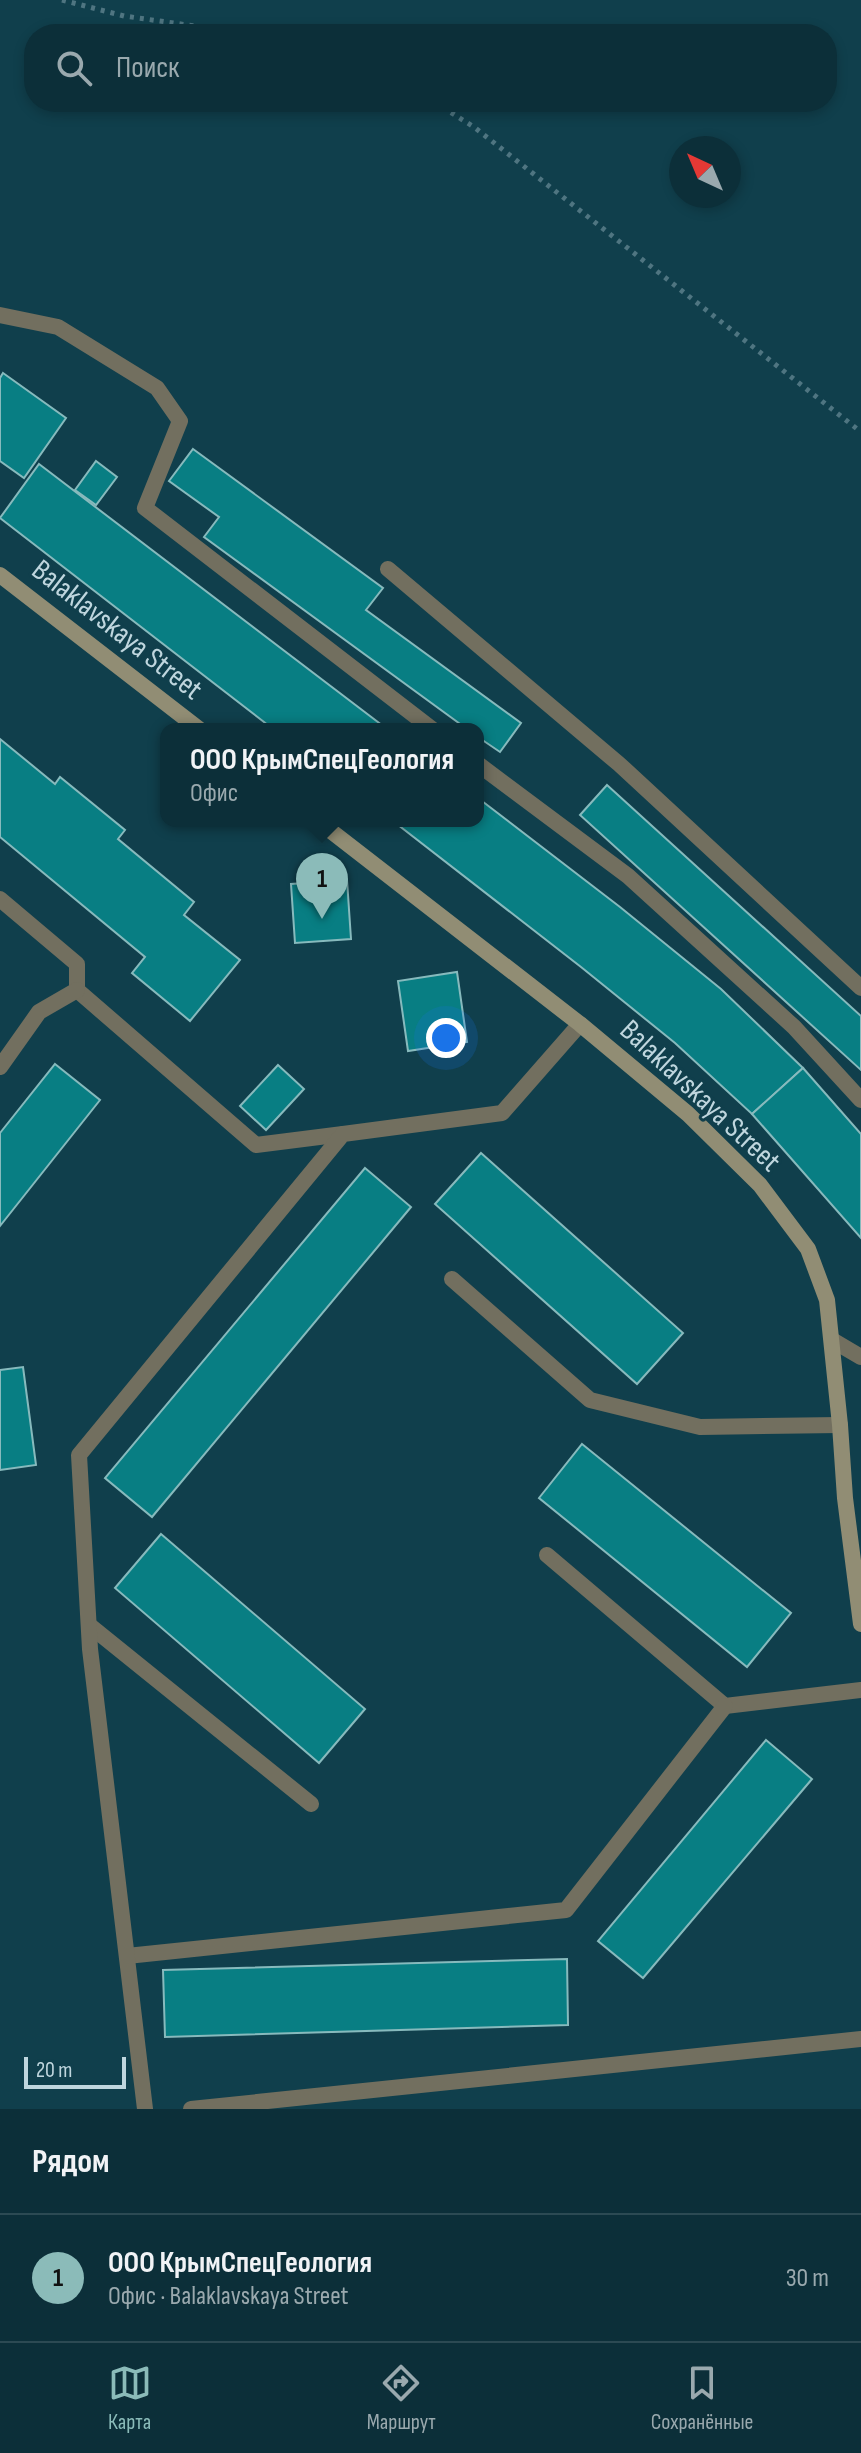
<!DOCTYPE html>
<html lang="ru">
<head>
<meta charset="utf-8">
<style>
  body { margin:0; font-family:"Sofia Sans Condensed",sans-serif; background:#1a3b44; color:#f1f3f6 }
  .compass { position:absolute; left:669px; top:136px; width:72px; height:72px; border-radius:50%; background:#0c2f39; box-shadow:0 4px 12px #0003; rotate:316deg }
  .scale { position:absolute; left:24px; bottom:20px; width:102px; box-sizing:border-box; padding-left:8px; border:4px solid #bfd6de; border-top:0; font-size:22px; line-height:28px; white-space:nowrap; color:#bfd6de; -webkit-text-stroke:6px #103f4c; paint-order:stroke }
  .you { position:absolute; left:446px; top:1038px; width:28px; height:28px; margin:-20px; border:6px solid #fff; border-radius:50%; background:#1a73e8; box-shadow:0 0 0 12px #1a73e833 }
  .badge { display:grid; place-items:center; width:52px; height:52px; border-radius:50%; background:#8bbbb9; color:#111; font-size:26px; font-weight:700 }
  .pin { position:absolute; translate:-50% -66px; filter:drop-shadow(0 2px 4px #0008) }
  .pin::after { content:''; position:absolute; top:42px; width:28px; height:24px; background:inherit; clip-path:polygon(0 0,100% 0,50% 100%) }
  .popup { position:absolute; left:160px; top:723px; width:324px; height:104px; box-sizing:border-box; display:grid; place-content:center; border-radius:16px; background:#0c2f39; filter:drop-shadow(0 2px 6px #0005); font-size:26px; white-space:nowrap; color:#9aa9ae }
  .popup b { font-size:30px; color:#f1f3f6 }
  .popup::after { content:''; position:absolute; left:50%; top:100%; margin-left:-16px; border:16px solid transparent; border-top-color:#0c2f39 }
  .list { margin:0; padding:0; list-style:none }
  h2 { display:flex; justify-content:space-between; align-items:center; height:104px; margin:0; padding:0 32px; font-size:34px }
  h2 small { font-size:26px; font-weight:400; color:#9aa9ae }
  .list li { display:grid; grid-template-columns:52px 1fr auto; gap:24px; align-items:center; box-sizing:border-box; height:128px; padding:0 32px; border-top:2px solid #2c4a53 }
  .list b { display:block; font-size:30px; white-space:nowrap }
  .list p { margin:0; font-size:26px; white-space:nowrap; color:#9aa9ae }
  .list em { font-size:26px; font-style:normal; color:#9aa9ae }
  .icon { flex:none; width:44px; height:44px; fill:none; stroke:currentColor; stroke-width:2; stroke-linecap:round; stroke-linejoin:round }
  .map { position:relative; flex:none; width:861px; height:2109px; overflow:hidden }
  .search { position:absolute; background:#0c2f39; box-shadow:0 4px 12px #0003; left:24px; right:24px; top:24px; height:88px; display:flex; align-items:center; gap:20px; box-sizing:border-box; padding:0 28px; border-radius:32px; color:#9aa9ae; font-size:30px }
  .sheet { height:232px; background:#0c2f39 }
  nav { display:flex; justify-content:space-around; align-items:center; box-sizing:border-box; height:112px; border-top:2px solid #2c4a53; background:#0c2f39; font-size:22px; color:#9aa9ae }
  nav a { display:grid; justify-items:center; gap:4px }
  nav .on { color:#8bbbb9 }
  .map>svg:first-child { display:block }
  .building { fill:#087e83; stroke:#87babd; stroke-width:2 }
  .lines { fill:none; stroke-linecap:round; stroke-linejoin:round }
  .path { stroke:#4f7581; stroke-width:5; stroke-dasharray:4 6; stroke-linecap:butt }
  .lane { stroke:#726f5f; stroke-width:16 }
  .secondary { stroke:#918d74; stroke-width:16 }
  .labels { text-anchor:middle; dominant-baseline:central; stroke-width:6; stroke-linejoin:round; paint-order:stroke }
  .street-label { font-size:30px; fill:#bfd6de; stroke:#103f4c }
</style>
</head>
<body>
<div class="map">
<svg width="861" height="2109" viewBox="0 0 861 2109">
  <rect width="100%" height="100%" fill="#103f4c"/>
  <g class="building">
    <path d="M3,373L66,418L24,478L0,461V378Z"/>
    <path d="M193,449L383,588L366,610L521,723L500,752L478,737V729H467L204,537L219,517L169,481Z"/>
    <path d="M96,461L117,477L96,505L75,490Z"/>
    <path d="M39,464L387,729H273L0,518Z"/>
    <path d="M0,739L55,784L60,777L125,830L118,839L194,902L184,915L240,960L190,1021L132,973L145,957L0,837Z"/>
    <path d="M607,785L861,1016V1070L580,815Z"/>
    <path d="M478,798L620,907L721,989L803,1068L752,1114L675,1043L581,967L393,821H478Z"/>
    <path d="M347,880L351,939L295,943L291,884Z"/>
    <path d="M457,972L467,1042L408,1051L398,981Z"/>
    <path d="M55,1064L100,1100L0,1226V1133Z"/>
    <path d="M278,1065L304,1089L266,1130L240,1106Z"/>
    <path d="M803,1068L861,1134V1238L752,1114Z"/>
    <path d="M481,1153L683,1333L637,1384L435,1204Z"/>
    <path d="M365,1168L411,1207L152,1517L105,1478Z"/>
    <path d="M23,1367L36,1465L0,1470V1370Z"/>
    <path d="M582,1444L791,1613L747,1667L539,1498Z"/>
    <path d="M161,1534L365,1709L319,1763L115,1588Z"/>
    <path d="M766,1740L812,1779L643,1978L598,1941Z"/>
    <path d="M567,1959L568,2025L165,2037L163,1970Z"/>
  </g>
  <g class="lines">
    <g class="path">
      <path d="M62,0L124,16L252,34"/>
      <path d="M434,102L474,127L861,432"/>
    </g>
    <g class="lane">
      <path d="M0,315L58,327L157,388L180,421L145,508L432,729"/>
      <path d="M388,569L619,764L861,988"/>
      <path d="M478,764L628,876L794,1027L861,1100"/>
      <path d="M0,899L77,964V990L256,1145L343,1134"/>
      <path d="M0,1067L39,1012L77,990"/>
      <path d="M452,1279L590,1400L700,1427L840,1425"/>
      <path d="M832,1340L861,1357"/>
      <path d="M547,1555L725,1706L861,1690"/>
      <path d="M89,1625L311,1804"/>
      <path d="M127,1956L566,1910L725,1706"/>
      <path d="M145,2109L90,1649L79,1455L343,1134L502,1113L580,1024"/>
      <path d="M191,2109L861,2039"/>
    </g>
    <g class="secondary">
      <path d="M0,575L199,729"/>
      <path d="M318,821L580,1024L688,1114L760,1185L808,1249L827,1300L840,1425L845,1498L861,1624"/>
    </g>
  </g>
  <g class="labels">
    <g class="street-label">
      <text transform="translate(117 630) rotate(38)">Balaklavskaya Street</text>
      <text transform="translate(700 1096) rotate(43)">Balaklavskaya Street</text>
    </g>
  </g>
</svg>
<svg class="compass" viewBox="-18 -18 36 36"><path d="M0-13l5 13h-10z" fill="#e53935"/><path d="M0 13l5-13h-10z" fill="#9aa9ae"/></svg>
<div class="scale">20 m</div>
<div class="you"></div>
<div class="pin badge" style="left:322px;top:919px">1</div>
<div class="popup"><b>ООО КрымСпецГеология</b>Офис</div>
<div class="search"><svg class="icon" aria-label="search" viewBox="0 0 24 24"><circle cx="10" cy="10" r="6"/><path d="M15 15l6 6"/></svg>Поиск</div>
</div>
<section class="sheet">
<h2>Рядом<small></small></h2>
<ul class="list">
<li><span class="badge">1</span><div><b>ООО КрымСпецГеология</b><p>Офис · Balaklavskaya Street</p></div><em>30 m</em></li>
</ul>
</section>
<nav>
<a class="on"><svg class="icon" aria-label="map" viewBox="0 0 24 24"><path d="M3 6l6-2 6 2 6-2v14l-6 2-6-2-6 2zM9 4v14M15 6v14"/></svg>Карта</a>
<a><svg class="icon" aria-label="directions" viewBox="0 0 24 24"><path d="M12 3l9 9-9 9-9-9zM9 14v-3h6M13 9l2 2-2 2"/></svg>Маршрут</a>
<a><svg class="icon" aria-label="saved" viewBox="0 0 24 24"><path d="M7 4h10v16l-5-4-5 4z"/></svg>Сохранённые</a>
</nav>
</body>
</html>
